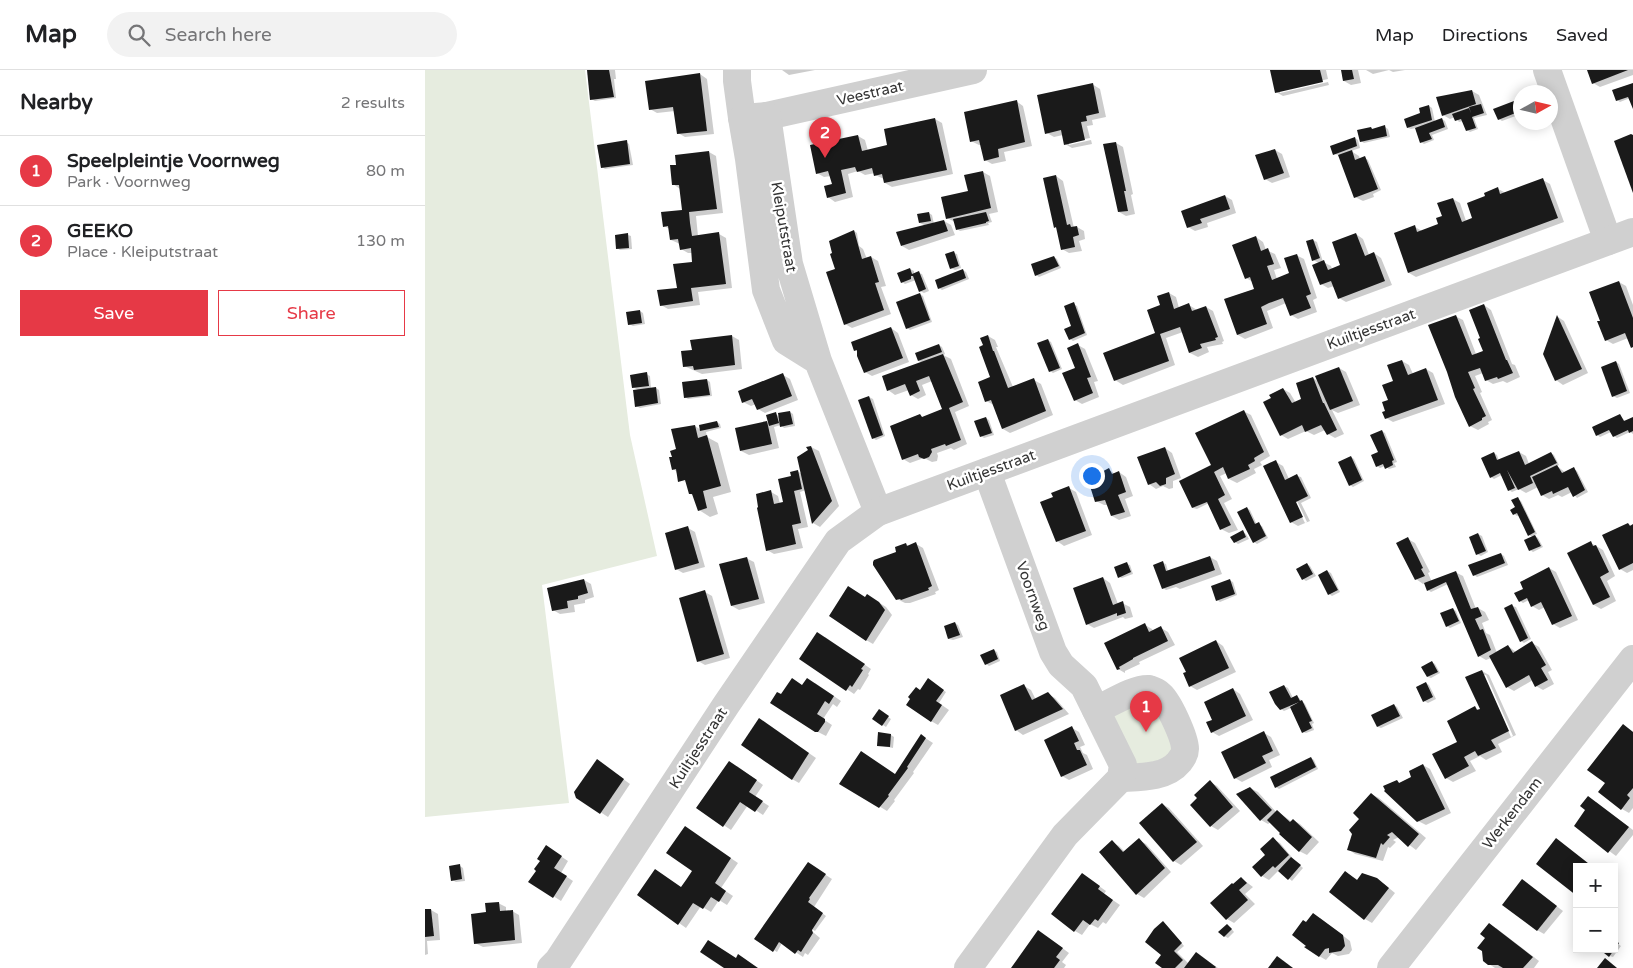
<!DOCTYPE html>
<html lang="en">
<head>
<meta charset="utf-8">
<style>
  body { margin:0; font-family:"Varela Round",sans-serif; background:#f2f2f2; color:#202124 }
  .controls { position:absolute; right:15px; bottom:15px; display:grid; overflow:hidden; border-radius:0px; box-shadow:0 2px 12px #0003 }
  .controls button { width:45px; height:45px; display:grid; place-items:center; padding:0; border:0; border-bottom:1px solid #e0e0e0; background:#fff; color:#202124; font:25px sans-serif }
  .compass { position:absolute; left:1088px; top:15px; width:45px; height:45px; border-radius:50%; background:#fff; box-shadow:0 2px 12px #0003; rotate:82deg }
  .you { position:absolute; left:666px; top:405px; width:18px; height:18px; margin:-12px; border:4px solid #fff; border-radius:50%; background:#1a73e8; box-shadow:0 0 0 8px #1a73e833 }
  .badge { display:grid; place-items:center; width:32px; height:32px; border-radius:50%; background:#e63946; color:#fff; font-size:16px; font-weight:700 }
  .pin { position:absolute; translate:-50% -41px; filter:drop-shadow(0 1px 2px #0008) }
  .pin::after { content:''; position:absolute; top:26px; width:18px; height:15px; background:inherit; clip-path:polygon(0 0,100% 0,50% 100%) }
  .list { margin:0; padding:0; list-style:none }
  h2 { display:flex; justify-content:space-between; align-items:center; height:65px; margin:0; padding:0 20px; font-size:21px }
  h2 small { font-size:16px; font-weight:400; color:#757577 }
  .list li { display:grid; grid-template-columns:32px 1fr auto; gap:15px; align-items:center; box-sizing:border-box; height:70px; padding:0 20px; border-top:1px solid #e0e0e0 }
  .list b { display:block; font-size:19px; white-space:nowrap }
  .list p { margin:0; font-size:16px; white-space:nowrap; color:#757577 }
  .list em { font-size:16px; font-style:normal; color:#757577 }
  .actions { display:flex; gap:10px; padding:15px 20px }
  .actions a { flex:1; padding:11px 0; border:1px solid #e63946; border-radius:0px; text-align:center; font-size:18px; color:#e63946 }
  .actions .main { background:#e63946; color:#fff }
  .icon { flex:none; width:28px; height:28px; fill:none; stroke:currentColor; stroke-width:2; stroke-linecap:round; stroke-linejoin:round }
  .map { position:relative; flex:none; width:1208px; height:898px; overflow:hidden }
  header { display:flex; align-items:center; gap:30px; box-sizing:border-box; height:70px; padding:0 25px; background:#fff; border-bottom:1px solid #e0e0e0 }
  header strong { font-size:24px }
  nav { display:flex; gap:28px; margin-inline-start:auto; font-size:18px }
  .search { width:350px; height:45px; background:#f2f2f2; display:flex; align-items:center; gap:12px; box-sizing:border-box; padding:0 18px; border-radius:28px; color:#757577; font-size:19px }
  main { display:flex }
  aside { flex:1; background:#fff }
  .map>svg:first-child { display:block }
  .green { fill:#e6ecdf }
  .shadow { fill:#0003; fill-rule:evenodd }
  .building { fill:#1a1a1a }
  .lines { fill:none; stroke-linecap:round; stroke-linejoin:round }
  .minor { stroke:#d0d0d0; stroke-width:28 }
  .labels { text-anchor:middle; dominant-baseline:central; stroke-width:5; stroke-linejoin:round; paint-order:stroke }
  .street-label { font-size:15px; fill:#333; stroke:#fff }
</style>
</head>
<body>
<header>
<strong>Map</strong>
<div class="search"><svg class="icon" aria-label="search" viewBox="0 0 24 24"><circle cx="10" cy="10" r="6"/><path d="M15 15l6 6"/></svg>Search here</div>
<nav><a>Map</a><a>Directions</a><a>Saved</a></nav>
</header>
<main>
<aside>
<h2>Nearby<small>2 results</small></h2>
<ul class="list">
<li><span class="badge">1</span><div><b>Speelpleintje Voornweg</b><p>Park · Voornweg</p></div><em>80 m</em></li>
<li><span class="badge">2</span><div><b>GEEKO</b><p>Place · Kleiputstraat</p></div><em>130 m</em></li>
</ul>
<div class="actions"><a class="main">Save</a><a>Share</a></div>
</aside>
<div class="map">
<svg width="1208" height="898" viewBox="0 0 1208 898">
  <rect width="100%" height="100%" fill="#fff"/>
  <g class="green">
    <path d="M0,0H160L205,365L232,486L117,515L144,733L0,747Z"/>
    <path d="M732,629L751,688L708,695L688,650L692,637Z"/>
  </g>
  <g class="shadow">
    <path d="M163,0H190L191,9H189L191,28L170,31L166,29Z"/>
    <path d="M357,0H390L364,5Z"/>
    <path d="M846,0H901L903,9L855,20V23L903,12L904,15L858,26L851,22Z"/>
    <path d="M917,0H933L936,13L926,15L919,11Z"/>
    <path d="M941,0H980L968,2L964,0L948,4Z"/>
    <path d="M1167,0H1208V5L1175,17L1168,13Z"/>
    <path d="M275,4L282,9L289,64L260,67L253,63L250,41L232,43L225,39Z"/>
    <path d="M667,14L675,19L681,47L667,50L668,55L662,56L665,68L644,72V75L666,70L667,74L647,78L640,74L638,65L629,67L622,63Z"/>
    <path d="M1208,14V36L1205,28L1195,32L1192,30L1189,21Z"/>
    <path d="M1047,21L1054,25L1062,45L1049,48L1053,59L1045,62L1042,60L1038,51L1034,52L1030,47L1025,49L1018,45Z"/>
    <path d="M591,31L598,36L607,76L579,82L581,91L567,94L560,90L556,75H554L546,71Z"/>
    <path d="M1089,32L1092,34L1096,44L1077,51L1074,49Z"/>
    <path d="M1004,36L1007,38L1010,52L1017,49L1020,51L1023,59L1007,65L1009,70L999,74L996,72L991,58L986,59L983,58Z"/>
    <path d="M510,49L517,53L528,104L467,117L460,113L459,109L450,105V103L440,105L433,101L423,104L428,127L410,132L403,127L408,115L406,106L399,107L392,103L433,66L440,70L443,81L464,76Z"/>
    <path d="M960,57L963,59L965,67L939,73L936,71L946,58L949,60Z"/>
    <path d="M930,68L933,70L935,78L926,81L934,86L935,89L940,88L943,90L956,120L948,124L949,127L938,131L930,127L914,85L909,84Z"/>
    <path d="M201,72L204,74L208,95L180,99L177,97Z"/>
    <path d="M691,73L698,77L708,124L706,125L710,144L701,146L694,142Z"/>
    <path d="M850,80L857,84L865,107L847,113L840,109Z"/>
    <path d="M284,82L291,86L298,143L271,146L273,166L294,164L301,168L307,218L273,222L275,235L243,239L236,235L253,219L268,193L267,183H263L256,179L255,174L246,170L245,159L239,156L259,141L255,119L248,114L252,96L251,86Z"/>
    <path d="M558,102L565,106L573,142L564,144L567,152L563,153L564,155L535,161L532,159L530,152L522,148L544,122Z"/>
    <path d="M631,106L638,111L649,158L652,157L659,161L660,169L654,171L657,181L644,183L637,179L633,159L630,157Z"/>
    <path d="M1118,110L1125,114L1139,152L991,207L984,203L970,164L990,157L997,161L1015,155L1028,129L1035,133L1041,151L1049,148L1062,127L1073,119L1081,123Z"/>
    <path d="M800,126L807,130L811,143L782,153L783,157L770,161L763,157Z"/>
    <path d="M504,143L507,145L509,154L519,151L526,155L530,165L484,180L477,176L501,156L495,153Z"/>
    <path d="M429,161L432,163L434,176L438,179L442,189L446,187L453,191L461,216L456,217L466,244L427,258L420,254L412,200Z"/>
    <path d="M931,164L938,169L944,185L949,183L956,188L967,215L921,232L914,228L909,216L903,218L896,214L894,193L888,190V170L892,172L898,192L906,196L907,199L916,195Z"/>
    <path d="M203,165L206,166L207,179L195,180L192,178Z"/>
    <path d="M831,167L838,172L841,180L850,184L856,198L849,200L852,209L866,204L871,185L879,189L892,228L888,230L892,242L873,249L866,245L861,233L842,241L848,258L820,269L813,265L800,230L830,220L828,212L821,208Z"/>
    <path d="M529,183L532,184L536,198L530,200L526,198Z"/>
    <path d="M629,187L632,189L636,198L614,207L611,205Z"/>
    <path d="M485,199L489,201V204L494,203L497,204L504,221L499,223L495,221L491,210L480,214L477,212L474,204Z"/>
    <path d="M538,200L541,202L544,209L517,220L514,218Z"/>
    <path d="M1194,212L1201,216L1208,235V277L1203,268L1188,274L1181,270L1176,251Z"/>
    <path d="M744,223L751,227L754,238L764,235L772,240L781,237L788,241L799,271L797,272L798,274L782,277L784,282L773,287L765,283L758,262L741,268L750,295L698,315L690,310L732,264L737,236Z"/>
    <path d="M495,224L498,226L507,252L485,260L482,258Z"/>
    <path d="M648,234L652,236L662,265L648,271L645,269Z"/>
    <path d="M1059,235L1066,240L1087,294L1090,295L1095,307L1082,313L1078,311L1068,314L1061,310L1058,303L1050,306L1057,322L1055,323L1067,350L1063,352L1064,354L1053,360L1045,356L1030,246L1038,250L1051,284L1059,281L1057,268Z"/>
    <path d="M215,241L218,243L220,254L208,256L204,254Z"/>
    <path d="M1133,247L1139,251L1163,303L1138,315L1131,310Z"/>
    <path d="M466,258L473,263L484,292L447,306L440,302L433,282L430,280Z"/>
    <path d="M307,266L314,270L317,299L277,304L259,296L268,281L267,271Z"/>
    <path d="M563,266L570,270L573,277H571L588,317L609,310L616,314L628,345L585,363L578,359L569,335L561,331L567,308Z"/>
    <path d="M623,270L626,272L637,299L628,303L625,301Z"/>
    <path d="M514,275L517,277L520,284L518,285L526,289L544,336L530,342L542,374L529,380L526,378L512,383L513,386L512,391L507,392L499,388L485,393L478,389L495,346L499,348L519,340L507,311L497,315L501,325L493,329L486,325L484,320L470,325L463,320L498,293L494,291L492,284Z"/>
    <path d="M653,275L660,279L673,311L669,312L674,327L657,334L650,330Z"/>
    <path d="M977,291L984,295L988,304L1001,299L1008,303L1020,334L968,352L961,348L962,342Z"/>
    <path d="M1191,292L1194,294L1205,323L1192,328L1188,326Z"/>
    <path d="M914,298L921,302L935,335L913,343L907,340L919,364L910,368L903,364L900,360L889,365L881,361L863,369L856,365L858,319L865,323L871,333L878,329L888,308L894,312Z"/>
    <path d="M221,304L225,306L226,319L231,318L234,320L236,334L215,338L211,336L213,320L208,317Z"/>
    <path d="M358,305L365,309L373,330L340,343L333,339L331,334L326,336L318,332Z"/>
    <path d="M282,310L285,312L287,326L263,329L260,327Z"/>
    <path d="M444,327L448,329L460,366L451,370L448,368Z"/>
    <path d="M818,341L826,345L845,386L835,392L837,395L829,399L831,403L812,413L804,409L802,403L795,406L807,429L799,433L813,460L804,463L796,459L784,433L772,439L768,438L756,411L787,396Z"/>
    <path d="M365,342L368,344L370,356L359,358L356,355L349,357L354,378L324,385L316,381L342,352L345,354L350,344L354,346Z"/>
    <path d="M1195,346L1200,351L1208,348V364L1205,362L1192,368L1189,366L1186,362L1175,367L1172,365Z"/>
    <path d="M561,348L564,350L569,365L559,368L556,366Z"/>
    <path d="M292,352L295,354L296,358L281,362L282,367L293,373L306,422L288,427L293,444L285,447L274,440L269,425L265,424L262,411L257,412L266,409L255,411L251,401L248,399V387L270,356L276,360Z"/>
    <path d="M957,361L960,363L972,392L969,393L971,397L964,399L960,396L955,398L952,396Z"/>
    <path d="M386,377L394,381L414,436L395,457L388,453L381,420L375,422L383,457L373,459L378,478L349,484L342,480L346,422L353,426L355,434L360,433L367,407L372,401L377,404Z"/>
    <path d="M740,378L747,383L756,408L748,411V418L744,419L738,416L731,419L724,414Z"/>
    <path d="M1094,382L1101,386L1104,394L1126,383L1129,385L1134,395L1132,396L1141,403L1149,399L1152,401L1163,422L1152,428L1147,422L1137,427L1133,425L1124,429L1117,425L1113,417L1101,423L1094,419L1087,422L1084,420L1077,405L1069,409L1066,407L1069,383L1072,385L1074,391Z"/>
    <path d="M926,387L929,389L939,411L928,417L925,415Z"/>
    <path d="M851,392L858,396L864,409L872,406L876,407L886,428L876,433L885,451L873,456L866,452ZM869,431H872L882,452L880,453Z"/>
    <path d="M684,400L690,404L694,402L701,407L708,426L700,429L706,446L694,450L687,446L683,435H679L671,431L674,410Z"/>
    <path d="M644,418L651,422L667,465L639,476L632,471L630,428Z"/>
    <path d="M1093,429L1096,431L1112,464L1109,465L1113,468L1118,477L1108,482L1105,480L1108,467L1104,465L1094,445L1092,446L1089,444Z"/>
    <path d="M822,438L825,440L832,455L837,456L843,468L832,474L829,472Z"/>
    <path d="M1203,454L1208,456V500L1202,503L1195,499Z"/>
    <path d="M263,458L270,462L280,497L258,503L251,499Z"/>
    <path d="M818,462L821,464L824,469L813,474L810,472Z"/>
    <path d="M1053,464L1057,466L1063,482L1056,486L1052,484Z"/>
    <path d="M983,469L990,473L1005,502L1003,503L1007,512L1030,502L1038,506L1051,539L1053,538L1060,542L1064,550L1057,553L1061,563L1065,565L1072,583L1083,576L1091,582L1107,573L1114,577L1127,600L1123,602L1129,614L1118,620L1111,616L1108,610L1089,621L1082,617L1066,588L1061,590L1054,586L1023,514L1006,522L1003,520L1000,513L998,514L991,509Z"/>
    <path d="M1166,473L1178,480L1190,506L1182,511L1191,531L1176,539L1169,535Z"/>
    <path d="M481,474L484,476L491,474L498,478L514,520L510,522L511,524L485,533H480L472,529L473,483Z"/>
    <path d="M1076,484L1079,486L1083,495L1052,507L1049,505Z"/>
    <path d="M785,487L792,491L797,504L755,519L751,517L741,520L738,518V493L741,494L743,501Z"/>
    <path d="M321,488L329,492L340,533L314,540L307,536Z"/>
    <path d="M702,494L705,495L708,504L697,508L694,507Z"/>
    <path d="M882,494L885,496L891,506L881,511L878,509Z"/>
    <path d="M1124,498L1131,502L1153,550L1135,558L1128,554L1120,537L1114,540L1107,536L1104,530L1098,533L1095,531L1100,519Z"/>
    <path d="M902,501L906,503L915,522L907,526L904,524Z"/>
    <path d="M678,508L685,513L693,534L697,533L705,537L708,547L700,549L698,547L669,558L662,554Z"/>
    <path d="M159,510L166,514L169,527L160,530V533L149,535L150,542L135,544L128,540Z"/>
    <path d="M804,510L808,512L812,525L795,532L792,530Z"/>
    <path d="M280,522L287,526L305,588L280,595L273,591Z"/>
    <path d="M440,528L450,530L461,537L467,545L448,574L441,570Z"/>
    <path d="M1087,536L1091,537L1106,569L1099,573L1096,571Z"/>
    <path d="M1028,539L1031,541L1036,553L1025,558L1022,556Z"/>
    <path d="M530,553L533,555L538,567L528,570L524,569L520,557Z"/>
    <path d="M720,555L727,559L728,561L736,558L743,562L750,575L714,592L715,594L700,601V603L693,599Z"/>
    <path d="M400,567L446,599L443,604L444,605L435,620L433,619L429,624L376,588Z"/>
    <path d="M791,571L798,576L811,602L772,620L765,616Z"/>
    <path d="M569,580L572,582L575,591L564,596L561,594Z"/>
    <path d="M1007,592L1010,594L1015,603L1006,608L1003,607Z"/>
    <path d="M1057,601L1064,605L1091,665L1073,674L1077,682L1061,690L1055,686L1045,691L1051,701L1028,712L1021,708L1034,672L1050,638L1055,640L1056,639ZM1058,605H1061L1088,666L1086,667Z"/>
    <path d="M506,612L521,622L514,633L524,640L513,655L506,651L496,621Z"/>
    <path d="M390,613L416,631L412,637L408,634L398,649L407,655L401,666L391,661L356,625L378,616Z"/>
    <path d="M1001,613L1004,615L1011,629L1003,633L999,631Z"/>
    <path d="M599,616L606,620L611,630L623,624L630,628L644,644L598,665L591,660Z"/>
    <path d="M859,616L863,618L868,628L872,626L880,634L889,653L887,654L889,660L881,663L878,662L866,638L859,641L856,639Z"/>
    <path d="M808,619L815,624L828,650L794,666L787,662L789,650Z"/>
    <path d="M969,635L972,637L978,648L956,658L953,657L948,645Z"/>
    <path d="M454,641L466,649L461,657L449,649Z"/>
    <path d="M342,654L391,688L374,713L367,709Z"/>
    <path d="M1198,655L1208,662V738L1204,743L1197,739L1181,713Z"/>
    <path d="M647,658L654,662L660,675L655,677L658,683L662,685L668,699L644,710L637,706Z"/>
    <path d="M839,663L846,667L855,685L844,690L847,697L817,712L810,708Z"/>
    <path d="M466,665L469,667L468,678L453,675Z"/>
    <path d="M497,666L508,673L488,702L489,703L469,730L470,731L462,741L416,713L471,705Z"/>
    <path d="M886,688L889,690L893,699L854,719L851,717Z"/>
    <path d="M179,695L205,714L183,747L152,727Z"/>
    <path d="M998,695L1005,699L1026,743L1001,755L993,751L972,711L976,714L988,707Z"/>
    <path d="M312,696L338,715L330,727L344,736L338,745L323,735L306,760L273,738Z"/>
    <path d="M785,712L792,716L815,741L793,760L786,756Z"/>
    <path d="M825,718L833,722L851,742L852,741L867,752L868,750L875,754L894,772L882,785L874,781L846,752L843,754L836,750L813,724Z"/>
    <path d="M946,724L954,728L1001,768L991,780L974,767L968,770L971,772L965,778L963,777L958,791L930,784L923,779L928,763Z"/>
    <path d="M1171,732L1208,760V765L1191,786L1150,756Z"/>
    <path d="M737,734L744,738L778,776L756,795L749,791Z"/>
    <path d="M267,762L313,793L296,818L308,826L302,835L294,830L286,842L276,836L261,858L254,853L257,818L269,800Z"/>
    <path d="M848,769L855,773L870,791L878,798L867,811L854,800L844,810L837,806L841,785Z"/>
    <path d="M714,770L721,774L746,802L719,828L712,824L687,772L694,776L700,782Z"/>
    <path d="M128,781L143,791L136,803L148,811L136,831L105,811Z"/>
    <path d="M35,796L38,798L40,811L31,812L27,810Z"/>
    <path d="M390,798L407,809L389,837L401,846L390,861L382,856V857L395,868L383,885L380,883L378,887L357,873L352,882L331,869Z"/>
    <path d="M921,803L933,810L959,814L970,823L947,853L940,849Z"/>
    <path d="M657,804L681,821L679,824L695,835L681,854L678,852L673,858L665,854L657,865L650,861Z"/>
    <path d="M816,808L828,817L820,824L830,834L809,853L802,849L809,815Z"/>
    <path d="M1098,811L1138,841L1119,864L1112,860Z"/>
    <path d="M73,833L81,837V842L87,841L94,845L97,873L58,877L50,873L62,843Z"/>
    <path d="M6,840L13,844L15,870L2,871L3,884L0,885V841Z"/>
    <path d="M895,848L925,871L927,880L924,884L913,886L907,883L901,890L894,886L882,853Z"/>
    <path d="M741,855L759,876L752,882L764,894L778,888L793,898H739L738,884Z"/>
    <path d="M805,857L809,862L803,868L799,866Z"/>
    <path d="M1071,858L1114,891L1109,898H1070L1064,894Z"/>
    <path d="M621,866L644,883L637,892L641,895L639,898H587Z"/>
    <path d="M1189,871L1196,876L1188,887L1185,886L1189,879Z"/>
  </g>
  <g class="building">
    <path d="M162,0H184L189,27L165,30Z"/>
    <path d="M845,0H895L898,12L850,23Z"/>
    <path d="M916,0H927L929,9L918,11Z"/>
    <path d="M1162,0H1203L1167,14Z"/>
    <path d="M275,3L282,61L252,64L248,37L224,40L220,11Z"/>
    <path d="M668,13L674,43L661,46L662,51L656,52L660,70L639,75L636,60L620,64L612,25Z"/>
    <path d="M1208,13V39L1203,27L1191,31L1187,20Z"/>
    <path d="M1047,20L1051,34L1017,46L1011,27Z"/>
    <path d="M592,30L600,72L573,79L574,87L559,91L554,70L545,72L539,42Z"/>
    <path d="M1089,31L1093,42L1073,50L1068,39Z"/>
    <path d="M1056,34L1059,43L1047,47L1051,58L1041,61L1036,49L1030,51L1027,44L1044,38L1046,43L1044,37Z"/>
    <path d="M1004,35L1007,50L982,58L979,49L995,43L994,38Z"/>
    <path d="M510,48L522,100L459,113L457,104L449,106L447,98L432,102L430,97L416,100L421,123L402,128L399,116L407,114L403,101L391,104L385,75L433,65L437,81L462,75L459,59Z"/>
    <path d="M1017,48L1020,57L1004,63L1007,69L995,73L990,58Z"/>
    <path d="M960,55L962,66L935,72L932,60L946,57L947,59Z"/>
    <path d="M1206,64L1208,65V123L1189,71Z"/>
    <path d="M930,67L932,76L908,85L905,76Z"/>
    <path d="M202,70L205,94L176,98L172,75Z"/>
    <path d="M691,72L701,121H699L703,141L693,142L678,74Z"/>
    <path d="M850,79L859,103L839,110L830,85Z"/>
    <path d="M927,80L930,90L940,86L953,119L929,128L913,85Z"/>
    <path d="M284,81L292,139L264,142L265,153L267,166L294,162L301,214L266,218L268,231L235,236L232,220L252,218L248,194L267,192L266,178L255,180L253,169L245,170L243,156L238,157L236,142L257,140L254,115H247L245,95H251L250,85Z"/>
    <path d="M558,101L566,138L521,149L516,127L543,121L539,105Z"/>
    <path d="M631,105L642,155L645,154L646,157L652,156L654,165L648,167L650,177L636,180L631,157L629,158L618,108Z"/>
    <path d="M1118,108L1133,148L983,203L969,163L990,155L992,162L1013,154L1011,148L1017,146L1012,133L1028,128L1037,152L1047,148L1042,133L1060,126L1059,123L1073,117L1075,124Z"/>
    <path d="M800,125L805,139L775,149L777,153L762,158L756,141Z"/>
    <path d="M504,142L506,151L494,153L492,144Z"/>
    <path d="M561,142L564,151L561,152V153L531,160L528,149Z"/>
    <path d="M519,150L523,161L476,176L471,162Z"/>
    <path d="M429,160L437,189L446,186L454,212L450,213L459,240L419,255L401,202L410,199L405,184L407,183L404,171Z"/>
    <path d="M203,163L204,178L191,179L190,165Z"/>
    <path d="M931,163L940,186L949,182L960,211L913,229L906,211L895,215L887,195L899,190L903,200L915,195L907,172Z"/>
    <path d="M831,166L836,181L843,178L849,194L842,196L847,210L864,203L859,188L872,184L886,224L881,226L886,238L865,246L858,228L844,233L836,237L842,254L812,265L799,229L829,219L825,207L820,209L807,175Z"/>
    <path d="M888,169L895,188L887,191L881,171Z"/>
    <path d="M529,181L534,196L525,199L520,184Z"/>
    <path d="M629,186L634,196L610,206L606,194Z"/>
    <path d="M485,198L487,204L494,201L501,219L494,222L488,206H486V209L476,213L472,203Z"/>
    <path d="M538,199L541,208L513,219L510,210Z"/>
    <path d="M1194,211L1208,248V277L1206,278L1200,263L1180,271L1172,251H1175L1164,222Z"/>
    <path d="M744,222L749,239L764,233L767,241L781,236L793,267L790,268L791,270L775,274L777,278L764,283L755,257L735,264L744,291L689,311L678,283L730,263L722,240L735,235L732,226Z"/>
    <path d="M495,223L505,250L481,259L471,232Z"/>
    <path d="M649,232L660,263L644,270L639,259L646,256L639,236Z"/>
    <path d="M1059,234L1081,290H1082L1088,303L1073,309L1072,307L1060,311L1055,298L1043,302L1050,318L1048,319L1061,346L1057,348V350L1044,357L1030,327L1022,302L1003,255L1031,245L1047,285L1050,284L1058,281L1053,269L1055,268L1044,240Z"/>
    <path d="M215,240L217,253L203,255L201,242Z"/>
    <path d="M1132,245L1157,299L1130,311L1118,284Z"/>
    <path d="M466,257L478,288L439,303L432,286V280L429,281L426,272Z"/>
    <path d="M307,265L310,295L269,300L268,296L258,297L256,281L267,280L265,270Z"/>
    <path d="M563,265L568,281H569L583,318L609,308L621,341L577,359L566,330L560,332L553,312L565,307L554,277L558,275L555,268Z"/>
    <path d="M623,269L635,298L624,302L612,273Z"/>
    <path d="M653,273L666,307L662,308L668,323L649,331L637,303L650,298L642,278Z"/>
    <path d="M514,274L517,282L493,291L490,283Z"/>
    <path d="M518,284L538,332L524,338L536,370L521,376L520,374L506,379L507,382L504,387L499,389L494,387L493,384L477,390L465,356L495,344L497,347L517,339L504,306L491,311L495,321L485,326L480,314L462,321L457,306Z"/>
    <path d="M977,290L983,305L1001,298L1013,330L960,349L957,342L960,341L957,332L963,330L957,315L968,311L962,295Z"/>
    <path d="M1191,291L1202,321L1187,327L1176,297Z"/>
    <path d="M914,297L928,331L905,340L890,306Z"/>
    <path d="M222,302L224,316L207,318L205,305Z"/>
    <path d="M358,303L367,326L332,340L327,329L317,333L313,321Z"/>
    <path d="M888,307L898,333H899L912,360L902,365L896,355L880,362L877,355L855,366L838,332L846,328L844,325L858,318L867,333L876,329L871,313Z"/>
    <path d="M282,309L285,325L259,328L257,312Z"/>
    <path d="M231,317L233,333L210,337L208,320Z"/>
    <path d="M444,326L458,365L447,369L433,330Z"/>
    <path d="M819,340L839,382L829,388L830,391L823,395L825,399L803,409L798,397L789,402L800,425L793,429L806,455L795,460L782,432L767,438L754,411L786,395L770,363Z"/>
    <path d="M365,341L368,354L355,357L353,343Z"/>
    <path d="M351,342L354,353L344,356L341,345Z"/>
    <path d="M1195,344L1199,351L1208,347V361L1204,363L1203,360L1188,367L1184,360L1171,366L1167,357Z"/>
    <path d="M561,347L567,363L555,367L549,351Z"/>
    <path d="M292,351L294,357L275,361L274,355Z"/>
    <path d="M342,351L347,374L315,381L310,358Z"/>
    <path d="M270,355L273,368L282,365L296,416L278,421L282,438L273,441L267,424H264L260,410L253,412L251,399L247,400L244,387H247L245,381L251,379L246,359Z"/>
    <path d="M957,360L969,390L967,391L968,395L960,399L958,394L951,397L946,385L953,382L945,365Z"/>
    <path d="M386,376L407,431L387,454L372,387L383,380L381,377Z"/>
    <path d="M740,377L750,404L741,408V414L735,416L731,412L723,415L712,387Z"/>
    <path d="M1094,381L1100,395L1126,382L1132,393L1105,406L1108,413L1093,420L1082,400L1090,418L1083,421L1075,403L1065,408L1056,388L1069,382L1072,390Z"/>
    <path d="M926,386L937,410L924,416L913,392Z"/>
    <path d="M851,390L860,410L872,404L883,426L871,432L878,447L865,453L838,396Z"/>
    <path d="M1132,395L1137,403L1149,397L1160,420L1148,427L1143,417L1128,424L1127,421L1116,426L1107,407Z"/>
    <path d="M684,398L687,404L694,401L701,422L693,425L700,442L686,446L680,430L670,432L664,413L673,409L671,405Z"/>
    <path d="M373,400L377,419L369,421L376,453L367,455L371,474L341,481L332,438L333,437L331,424L346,420L349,434L358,432L353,409L366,406L365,402Z"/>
    <path d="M644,416L661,461L631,472L615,432L628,427L626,423Z"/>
    <path d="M1093,427L1110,462L1103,466L1092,443L1088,445L1085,440L1090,437L1086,430Z"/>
    <path d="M822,437L830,454L834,452L841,466L828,473L812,442Z"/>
    <path d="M1203,453L1205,456L1208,454V493L1194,500L1177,465Z"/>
    <path d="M263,456L274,493L250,500L240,463Z"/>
    <path d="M818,460L821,467L809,473L805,467Z"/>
    <path d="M1053,463L1061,481L1051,485L1044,467Z"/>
    <path d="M1110,465L1116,476L1104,481L1099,470Z"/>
    <path d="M983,467L998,498L996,499L1000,506L990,510L971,473Z"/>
    <path d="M1166,471L1168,476L1171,475L1184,502L1175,507L1185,527L1168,535L1142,483Z"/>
    <path d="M491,472L507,516L503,518L504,520L476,530L475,529L471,530L448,495V492L449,490L471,482L470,477L481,473L482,476Z"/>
    <path d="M1076,483L1080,493L1048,506L1043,495Z"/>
    <path d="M785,486L790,500L737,519L728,495L738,491L741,501Z"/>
    <path d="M322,487L334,529L306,536L294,494Z"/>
    <path d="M702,492L706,502L693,508L689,497Z"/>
    <path d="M882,493L888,504L877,510L871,499Z"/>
    <path d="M1124,497L1147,546L1127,555L1116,532L1106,537L1102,528L1094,532L1089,523L1098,519L1095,512Z"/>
    <path d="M902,500L913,520L903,525L893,505Z"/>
    <path d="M1031,501L1046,539L1053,537L1057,546L1050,549L1055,560L1058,559L1066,580L1053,587L1021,512L1002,521L999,513Z"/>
    <path d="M678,507L688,535L698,531L701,543L692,546V543L661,555L648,518Z"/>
    <path d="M159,509L163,523L153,526V529L142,531L143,538L127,541L122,518Z"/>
    <path d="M805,509L810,524L791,531L786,516Z"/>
    <path d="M423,516L440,527L442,524L454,532L460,540L441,571L404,546Z"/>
    <path d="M280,520L299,584L272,592L254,528Z"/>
    <path d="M1087,534L1103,568L1095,572L1079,538Z"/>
    <path d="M1028,538L1034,551L1021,557L1015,543Z"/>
    <path d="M530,552L535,565L523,569L519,556Z"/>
    <path d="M720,553L724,562L736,556L743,571L708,588V589L694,597L695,599L692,600L679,573Z"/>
    <path d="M392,562L440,594L436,599L438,600L427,617L425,615L421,621L374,589Z"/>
    <path d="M791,570L804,598L764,617L758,603L761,602L754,588Z"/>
    <path d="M1107,571L1121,595L1116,598L1123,610L1110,617L1104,605L1081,618L1064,586L1083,575L1088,583Z"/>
    <path d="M569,579L573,589L560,595L555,585Z"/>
    <path d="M1007,591L1013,602L1002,607L996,597Z"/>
    <path d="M1057,600L1084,661L1066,670L1071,678L1053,686L1050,681L1039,687L1044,696L1020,709L1007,684L1032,672L1022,651L1050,636L1052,640L1055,639L1040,607Z"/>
    <path d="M367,608L377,615L382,608L409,626L404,634L400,631L392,644L400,649V652L393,662H390L345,633L352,622L356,624Z"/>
    <path d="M503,608L519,620L511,631L517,635L506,652L481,635L485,629L483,627L491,617L495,620Z"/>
    <path d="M1001,612L1008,627L998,632L991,617Z"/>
    <path d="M599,614L607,630L623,622L638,639L590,661L575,625Z"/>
    <path d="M859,615L866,628L872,625L875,631L877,630L887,651L884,652L887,658L877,663L865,637L874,632L855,640L850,634L844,622Z"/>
    <path d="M808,618L821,646L786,663L781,652L787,650L779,632Z"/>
    <path d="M969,634L975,646L952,657L946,645Z"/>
    <path d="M454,639L464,646L457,656L447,649Z"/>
    <path d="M334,648L384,683L367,710L316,675Z"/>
    <path d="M1198,654L1208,662V718L1202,725L1205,728L1196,740L1173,722L1180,713L1162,700Z"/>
    <path d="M647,656L654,671L649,673L652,680H655L662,695L636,707L619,670Z"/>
    <path d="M839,661L848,681L837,686L841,693L809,709L796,682Z"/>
    <path d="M453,662L466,664L465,677L452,676Z"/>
    <path d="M496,664L501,668L482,697L483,698L463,725L464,726L454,738L414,714L436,681L470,704Z"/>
    <path d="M886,687L891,697L850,718L845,707Z"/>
    <path d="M172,689L199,709L175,744L151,728L149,722Z"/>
    <path d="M304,691L332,710L324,722L338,731L330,742L315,732L298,757L271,738Z"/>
    <path d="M998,694L1020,739L992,752L959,721L960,720L958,716L972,710L974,713L986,707L984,701Z"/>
    <path d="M785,710L808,737L785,757L765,735L772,728L769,725Z"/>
    <path d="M825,717L847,740L835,751L811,724Z"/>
    <path d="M946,723L994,764L983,777L967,762L962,765L965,767L958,775L956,773L951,788L922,780L927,764L924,760L934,749L928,743Z"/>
    <path d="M1163,726L1204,757L1183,783L1149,756L1160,740L1155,736Z"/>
    <path d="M737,733L772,772L748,792L714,753Z"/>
    <path d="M852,740L865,752L868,749L887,767L874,782L854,764L855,763L842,750Z"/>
    <path d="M260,756L306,788L290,813L301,821L294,832L286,827L278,839L268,833L253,855L212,825L230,799L256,817L261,810L267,801L241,783Z"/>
    <path d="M848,767L864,785L850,798L848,796L836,807L827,797L840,785L835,779Z"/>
    <path d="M714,768L740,798L711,825L674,782L687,770L698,782Z"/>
    <path d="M1131,768L1168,797H1152V826L1111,794Z"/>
    <path d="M121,775L137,786L129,798L142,806L128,828L103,812L111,801L109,799L115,791L112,789Z"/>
    <path d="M866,787L876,795L863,810L853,801Z"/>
    <path d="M383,792L401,804L384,828L385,829L383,832L398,843L387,860L388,863L376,882L373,880L370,884L354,872L348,882L329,869Z"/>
    <path d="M35,794L37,809L26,811L24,796Z"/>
    <path d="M920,801L932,810L937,803L952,808L964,818L939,850L904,822Z"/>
    <path d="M657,803L675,816L673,819L688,830L673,851L670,849L665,855L658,850L649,862L626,844Z"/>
    <path d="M816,807L822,813L814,820L823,830L801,850L785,833L807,813L808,814Z"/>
    <path d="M1097,809L1132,836L1112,861L1077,835Z"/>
    <path d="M74,832L75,841L88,840L90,870L49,874L46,844L61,842L60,833Z"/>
    <path d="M0,839H6L9,866L0,867Z"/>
    <path d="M888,843L918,865L920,876L916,881L904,883V878L900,879L894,887L879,877L881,876L867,865L878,850L881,852Z"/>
    <path d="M738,851L757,873L749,881L758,890L750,898H737L730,893L736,885L720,872L729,859Z"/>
    <path d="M1064,853L1108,887L1098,898H1078L1073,895H1063L1058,891L1057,881L1052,878L1060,868L1055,864Z"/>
    <path d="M802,854L807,859L799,867L793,862Z"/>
    <path d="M613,860L638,878L631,887L635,890L629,898H586Z"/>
    <path d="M283,870L311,888L313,884L333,898H299L275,882Z"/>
    <path d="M1189,870L1194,873L1184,887L1174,879H1189Z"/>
    <path d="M771,882L791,897L790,898H759Z"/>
    <path d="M852,886L868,898H843Z"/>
    <path d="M1180,888L1192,898H1172Z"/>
  </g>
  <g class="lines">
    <g class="minor">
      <path d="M312,0V11L317,48"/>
      <path d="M1122,0L1183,171"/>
      <path d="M342,46L548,0"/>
      <path d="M393,291L361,271L341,220L324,89L317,48L342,46L364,194L393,291L453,442"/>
      <path d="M671,640C685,634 709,618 724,619C727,620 731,621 734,624C743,630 760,668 760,679C760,684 757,688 754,692C741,708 715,707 696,708"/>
      <path d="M126,898L133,891L301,635L413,471L453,442L1208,162"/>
      <path d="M543,898L640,765L696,708L698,695L659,616L636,595L628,582L562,402"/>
      <path d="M966,898L1208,589"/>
    </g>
  </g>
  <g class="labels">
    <g class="street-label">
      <text transform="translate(445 23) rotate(-13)">Veestraat</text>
      <text transform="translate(359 157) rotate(80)">Kleiputstraat</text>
      <text transform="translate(946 259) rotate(-20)">Kuiltjesstraat</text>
      <text transform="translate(566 400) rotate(-20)">Kuiltjesstraat</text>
      <text transform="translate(608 526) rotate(70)">Voornweg</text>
      <text transform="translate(273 678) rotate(-57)">Kuiltjesstraat</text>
      <text transform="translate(1087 743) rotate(-52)">Werkendam</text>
    </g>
  </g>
</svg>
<div class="controls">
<button>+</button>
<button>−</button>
</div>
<svg class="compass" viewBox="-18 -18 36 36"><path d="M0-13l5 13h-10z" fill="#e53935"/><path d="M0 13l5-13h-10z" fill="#757577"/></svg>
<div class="you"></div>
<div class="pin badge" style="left:721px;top:662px">1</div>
<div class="pin badge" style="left:400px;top:88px">2</div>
</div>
</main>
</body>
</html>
